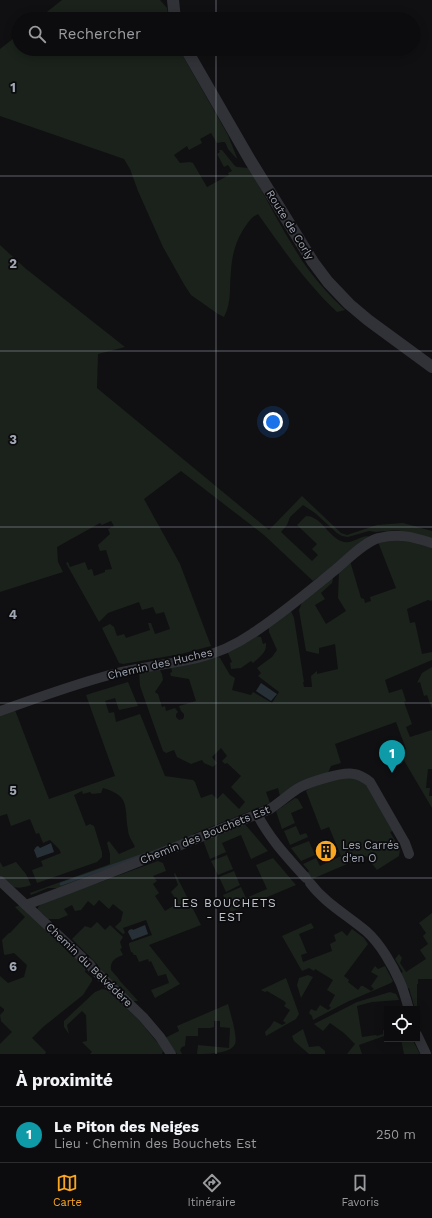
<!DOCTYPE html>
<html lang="fr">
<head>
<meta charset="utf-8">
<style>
  body { margin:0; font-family:"Work Sans",sans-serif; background:#151517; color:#f1f3f6 }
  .controls { position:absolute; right:12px; bottom:12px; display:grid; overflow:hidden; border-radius:0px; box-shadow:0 2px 10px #0003 }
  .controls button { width:36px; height:36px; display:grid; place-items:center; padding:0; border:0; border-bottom:1px solid #2c2c2e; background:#0c0c0e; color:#f1f3f6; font:20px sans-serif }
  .you { position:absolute; left:273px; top:422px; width:14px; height:14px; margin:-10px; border:3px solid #fff; border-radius:50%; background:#1a73e8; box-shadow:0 0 0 6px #1a73e833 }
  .badge { display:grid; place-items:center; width:26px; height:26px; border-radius:50%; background:#faa621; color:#fff; font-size:13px; font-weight:700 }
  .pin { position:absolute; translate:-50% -33px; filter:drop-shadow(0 1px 2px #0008) }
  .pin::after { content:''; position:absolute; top:21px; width:14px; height:12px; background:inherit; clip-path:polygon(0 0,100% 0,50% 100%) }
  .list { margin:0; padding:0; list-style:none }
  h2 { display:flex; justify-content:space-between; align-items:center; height:52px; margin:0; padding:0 16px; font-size:17px }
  h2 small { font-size:13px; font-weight:400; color:#9a9b9e }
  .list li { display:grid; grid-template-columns:26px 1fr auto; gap:12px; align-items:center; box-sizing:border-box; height:56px; padding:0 16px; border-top:1px solid #2c2c2e }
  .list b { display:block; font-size:15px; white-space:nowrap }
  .list p { margin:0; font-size:13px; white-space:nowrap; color:#9a9b9e }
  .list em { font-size:13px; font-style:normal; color:#9a9b9e }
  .icon { flex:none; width:22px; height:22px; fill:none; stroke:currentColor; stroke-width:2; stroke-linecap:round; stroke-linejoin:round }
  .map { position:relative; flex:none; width:432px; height:1054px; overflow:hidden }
  .search { position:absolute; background:#0c0c0e; box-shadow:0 2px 10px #0003; left:12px; right:12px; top:12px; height:44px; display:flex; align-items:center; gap:10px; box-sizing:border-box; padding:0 14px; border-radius:22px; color:#9a9b9e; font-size:15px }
  .sheet { height:108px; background:#0c0c0e }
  nav { display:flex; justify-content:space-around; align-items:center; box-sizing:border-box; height:56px; border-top:1px solid #2c2c2e; background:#0c0c0e; font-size:11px; color:#9a9b9e }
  nav a { display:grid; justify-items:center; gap:2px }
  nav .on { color:#faa621 }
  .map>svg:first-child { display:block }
  .green { fill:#1a221b }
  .water { fill:#263036 }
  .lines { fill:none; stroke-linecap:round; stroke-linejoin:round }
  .stream { stroke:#263036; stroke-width:3 }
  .minor { stroke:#313237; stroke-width:10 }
  .tertiary { stroke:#313237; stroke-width:12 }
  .grid { fill:none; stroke:#a1a7b3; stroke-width:1; stroke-opacity:0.55 }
  .labels { text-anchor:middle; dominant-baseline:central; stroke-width:3.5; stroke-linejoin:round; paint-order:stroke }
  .street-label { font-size:11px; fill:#a1a7b3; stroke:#0b0b0d }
  .poi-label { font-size:11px; fill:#a1a7b3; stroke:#0b0b0d; text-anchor:start }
  .neighbourhood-label { font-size:12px; letter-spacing:1px; fill:#c2c6cf; stroke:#0b0b0d }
  .grid-label { font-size:13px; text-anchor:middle; font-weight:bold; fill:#a1a7b3; stroke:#0b0b0d; stroke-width:3.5; stroke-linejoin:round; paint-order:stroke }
</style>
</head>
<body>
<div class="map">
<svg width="432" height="1054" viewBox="0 0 432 1054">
  <rect width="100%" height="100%" fill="#101012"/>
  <g class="green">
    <path d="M62,0H160L167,8L169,19H38Z"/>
    <path d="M19,34V49H179L228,135L237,158H236L228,149L225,142H223L217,143L211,133L200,139L202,143L189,150L187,146L174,155L180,163L190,162L193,163L207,187L229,175L228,173L232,171L228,165L224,167L217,154L220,152L219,150H222L235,166L237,167L249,168L250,169C265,196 279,224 296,251C309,273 326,292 345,310L337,312C306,283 282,248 258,214C250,218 248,223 243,230C235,243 232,256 231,271C229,287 232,302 224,317L218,314L191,295L185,286L163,247L138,191L130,169L124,159L0,116V49Z"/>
    <path d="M0,245L25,268L125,347L98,354L97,388L269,530L302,496L341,533L347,535L377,525L403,523L432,531V538L397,530L376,532L369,531L348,537L342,536L337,533L315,513L303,505L290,517L287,525L281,532L312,561L318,555L312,549L317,544L297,525L306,516C321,516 328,536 341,541C353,546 361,533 371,537L313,581L264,535L181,471L144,499L180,564L211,646L181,654L123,664L119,663L102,628L110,624L114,627L117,636L124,634L126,638L150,630L148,623H151L155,634L170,629L164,612L156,614L153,607L142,610L139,602L108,613L99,622L66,563L68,562L70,567L85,562L88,570L92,569L94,576L105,572V570L112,569L106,550L100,551L98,545L110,534L108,529L114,526L111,521L102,525L100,523L57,547L58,562L63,572L0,592Z"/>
    <path d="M385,540H405L432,546V600L431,601L428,600L407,609L410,623L415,622L422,654L432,652V660L385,680L389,693L402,689L406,701L404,702L412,724L406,727L410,737L432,730V769H428L426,788H430L429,796H432V808L399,752L406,749L396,722L335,744L341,763L331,766L328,773L280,796L278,788L266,792L270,803L193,834L192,837L59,888H48L31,895L30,893L110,864V854L107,843L109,841L119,854L135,847C133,842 128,836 128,830C124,807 131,796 103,788L101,793L92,794L90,792L83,794L82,791L74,795L86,826L90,824L94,826L102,852V857L97,862L37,883L32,870L43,866L41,861L61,853L59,849L50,840L43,843L39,833L36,834L30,819L11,826L7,814L0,816V715L15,710L49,799L115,776L86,695L128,682L138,706L119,710L115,698L105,701L109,713L114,712L116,722L140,714L165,776L193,780L195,782L201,798L212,794L217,799L223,793L239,809L245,802L231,787L241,776L227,763L225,764L222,761L227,756L221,748L212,757L217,763L213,767L204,763L202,760L191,764L177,757L174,750L166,753L163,751L140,686L139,671L159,668L162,674L163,680L155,692L158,694L162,707L165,706L166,711L175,708L178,712L176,714V717L179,720L183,719L184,717V714L181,711L179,706L196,701L189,679L171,676L170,673L172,672L171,666L218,657L220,658L230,675L235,678L232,690L251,695L253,692L272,703L279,692L258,676L261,673L257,668L272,657L277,650L269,632V625L291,611L294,618L304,682H303L304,687H312L311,676L317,671V674L338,669L335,644L319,648V654L306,651L299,610L303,600L334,574L332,583L321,593L325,599L315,605L326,624L346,611L338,598L339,571L350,561L361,598L364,599L365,603L371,601L370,597L396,588L378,542Z"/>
    <path d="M255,636L261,637L263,644L266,643C267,653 259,657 253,663L251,661L241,668L231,669L230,663L232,662L227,651Z"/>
    <path d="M432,667V709L427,695L424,696L420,682L417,683L422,673Z"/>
    <path d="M347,777L357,778L367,786L393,831L390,832L400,849L399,856L377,870L366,856L312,879L307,873L309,871L303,864L316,858L320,866L341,856L329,827L321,830L306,791C314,784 335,780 347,777Z"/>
    <path d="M295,798L298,799L303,808L291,813L295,823L282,829L276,811Z"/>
    <path d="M244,823L268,851L251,859L241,835L222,843L226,852L210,859L203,840Z"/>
    <path d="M296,826L300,835L306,833L308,837L290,845L284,831Z"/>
    <path d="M309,841L315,855L301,861L291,848Z"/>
    <path d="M227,855L233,869L218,875L211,861Z"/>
    <path d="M273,858L296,885L231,912L223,895L241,887L246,898L267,889L256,865Z"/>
    <path d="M158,861L163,863L166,871L153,876L157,881L153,884L159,893L155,896L165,911L178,903L171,892L178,885L174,874L175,873L201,925L149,945L180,984L155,998L151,990L169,983L166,974L158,976L151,961L149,962L148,959L139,962L136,955H134L132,952H131L129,945V943L152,935L146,920L123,928L125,933L123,934L115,927L121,921L123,912L113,904L109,909L99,900L94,906L88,901L81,910L75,911L72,905L64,909L68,915L59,919H48L42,913H39L37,910L39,906L43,903Z"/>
    <path d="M0,862L3,867L16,862L26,874L31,885C14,891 12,887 0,876Z"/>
    <path d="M234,871L240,885L226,892L219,877Z"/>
    <path d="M20,905L86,967L85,972L92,978V981L83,995L43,1027L32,1038L46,1052L45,1054H0V1044L12,1032L1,1021L0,1015L4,1011V1009L0,1006V976L8,983L24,977L27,965L14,953L5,955L4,954L2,940L9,933H10L25,917L15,907Z"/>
    <path d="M432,913V979H418V984H417V1016V1009H415L409,988L405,989L399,974L403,972L395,959L399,954L402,958L400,963L406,972L426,959L420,950L428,944L423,936L426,933L419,923Z"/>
    <path d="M97,922L105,930L110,925L123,937L120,942L122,948L120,949L123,955C115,958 110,961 111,970L118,978L120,981L138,1001H132L97,968L98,965L72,939L85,926L91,928Z"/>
    <path d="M311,923L314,928L299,934L307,953L301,955L303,962L332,951L330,944L336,941L334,935L342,931L347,936L352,929L364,938L368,944L344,976L349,980L348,982L358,990L361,986H363L371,991L374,989L371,986L378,976L371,972L375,966L378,969L385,966L393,981L391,983L347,1002L313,1020L312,1016L309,1013L311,1009L316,1011L320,1005L328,1010L331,1008L329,1006L335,995L327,990L333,980L315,969L314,971L309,968L302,971L282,936Z"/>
    <path d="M308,975L313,977L301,998L297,985L299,978Z"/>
    <path d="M286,978L299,1014L296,1019L266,1036L265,1032L270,1027L274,1021L282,1025L286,1023L283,1021L290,1010L284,1006L286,1003L284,1001L267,991L265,992L261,990Z"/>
    <path d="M102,989L107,990L139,1020L161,1047L163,1051L162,1054H90L92,1052L82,1042L87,1041L86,1015L82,1011L67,1025L69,1034L64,1027V1021L95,992Z"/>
    <path d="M390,992L396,994L399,1000L372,1002L357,1006L362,1037L376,1035L377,1036L383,1034V1030H387V1035L359,1045L362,1054H347L355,1044L344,1033L330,1023L323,1031L314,1024L357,1002Z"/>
    <path d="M228,1004C230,1012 238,1038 235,1044C231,1054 206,1054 197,1054L198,1045L229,1048L230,1028L220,1027V1021H214V1027L210,1028H198V1036H186L185,1046L182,1047L180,1050L182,1054H177L165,1038L179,1031L177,1026Z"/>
    <path d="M303,1029L309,1047L319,1046L325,1051V1054H309L294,1041L292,1036Z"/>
    <path d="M401,1039H412L420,1054H404Z"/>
  </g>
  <g class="water">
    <path d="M261,683L277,694L271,701L256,691Z"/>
    <path d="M51,843L54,852L37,858L34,850L36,847L38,846L40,848Z"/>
    <path d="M145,925L148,934L132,940L128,932L129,930L132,929L133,930Z"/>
  </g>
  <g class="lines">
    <path class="stream" d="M61,884L146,854"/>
    <g class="minor">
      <path d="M0,711C40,697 80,682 121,672C147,666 173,664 198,658C218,653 237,644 253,633C282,614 309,591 335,570C346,561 365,541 379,538C399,533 413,537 432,543"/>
      <path d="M257,814C269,838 288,858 306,878"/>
      <path d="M0,881L90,965L93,969L143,1017L160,1037L171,1054"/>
      <path d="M310,883C325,903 347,915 366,931C380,943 393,966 400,982C404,991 406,1000 409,1009"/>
      <path d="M26,905C108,875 189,842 270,809C279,803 288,795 297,789C306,783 343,771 354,774C360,775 365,778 370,782L405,843L409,854"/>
      <path d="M417,1035L426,1054"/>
    </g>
    <g class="tertiary">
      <path d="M173,0L175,19"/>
      <path d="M186,49L250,160L313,262L328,282L349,304L368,320L432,367"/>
    </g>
  </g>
  <path class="grid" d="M216,0V19M216,49V1054M0,176H432M0,351H432M0,527H432M0,703H432M0,878H432"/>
  <defs>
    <g id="building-disc" transform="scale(1.15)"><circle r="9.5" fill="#faa621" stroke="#0b0b0d"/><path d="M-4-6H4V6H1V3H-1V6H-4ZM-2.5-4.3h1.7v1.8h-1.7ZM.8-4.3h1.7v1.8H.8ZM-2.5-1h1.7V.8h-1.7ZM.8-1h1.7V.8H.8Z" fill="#111"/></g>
  </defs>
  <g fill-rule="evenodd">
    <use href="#building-disc" x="326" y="851"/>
  </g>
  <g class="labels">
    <g class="street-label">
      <text transform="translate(290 225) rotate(58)">Route de Corly</text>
      <text transform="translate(160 664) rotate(-13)">Chemin des Huches</text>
      <text transform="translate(205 835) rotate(-22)">Chemin des Bouchets Est</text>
      <text transform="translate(89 965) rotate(44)">Chemin du Belvédère</text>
    </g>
    <g class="poi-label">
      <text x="342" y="845">Les Carrés<tspan x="342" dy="13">d'en O</tspan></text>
    </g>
    <g class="neighbourhood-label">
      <text x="225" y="903">LES BOUCHETS<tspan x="225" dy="14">- EST</tspan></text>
    </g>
  </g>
  <g class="grid-label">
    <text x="13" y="92">1</text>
    <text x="13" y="268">2</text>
    <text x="13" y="444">3</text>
    <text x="13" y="619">4</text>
    <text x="13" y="795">5</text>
    <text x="13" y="971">6</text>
  </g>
</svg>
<div class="controls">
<button><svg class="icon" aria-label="locate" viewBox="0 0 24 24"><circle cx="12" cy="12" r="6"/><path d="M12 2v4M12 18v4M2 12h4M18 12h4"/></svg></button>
</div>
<div class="you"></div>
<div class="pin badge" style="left:392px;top:773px;background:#0f9aa8">1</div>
<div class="search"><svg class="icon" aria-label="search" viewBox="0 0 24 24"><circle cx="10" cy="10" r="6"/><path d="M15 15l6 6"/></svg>Rechercher</div>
</div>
<section class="sheet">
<h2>À proximité<small></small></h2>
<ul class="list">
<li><span class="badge" style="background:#0f9aa8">1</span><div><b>Le Piton des Neiges</b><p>Lieu · Chemin des Bouchets Est</p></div><em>250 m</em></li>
</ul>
</section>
<nav>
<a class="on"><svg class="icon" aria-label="map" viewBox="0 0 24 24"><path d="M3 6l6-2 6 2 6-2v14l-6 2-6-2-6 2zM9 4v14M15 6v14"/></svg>Carte</a>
<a><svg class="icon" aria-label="directions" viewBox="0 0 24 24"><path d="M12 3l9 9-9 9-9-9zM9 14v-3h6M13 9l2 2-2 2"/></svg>Itinéraire</a>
<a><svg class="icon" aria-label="saved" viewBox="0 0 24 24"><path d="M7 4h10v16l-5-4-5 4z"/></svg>Favoris</a>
</nav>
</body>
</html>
